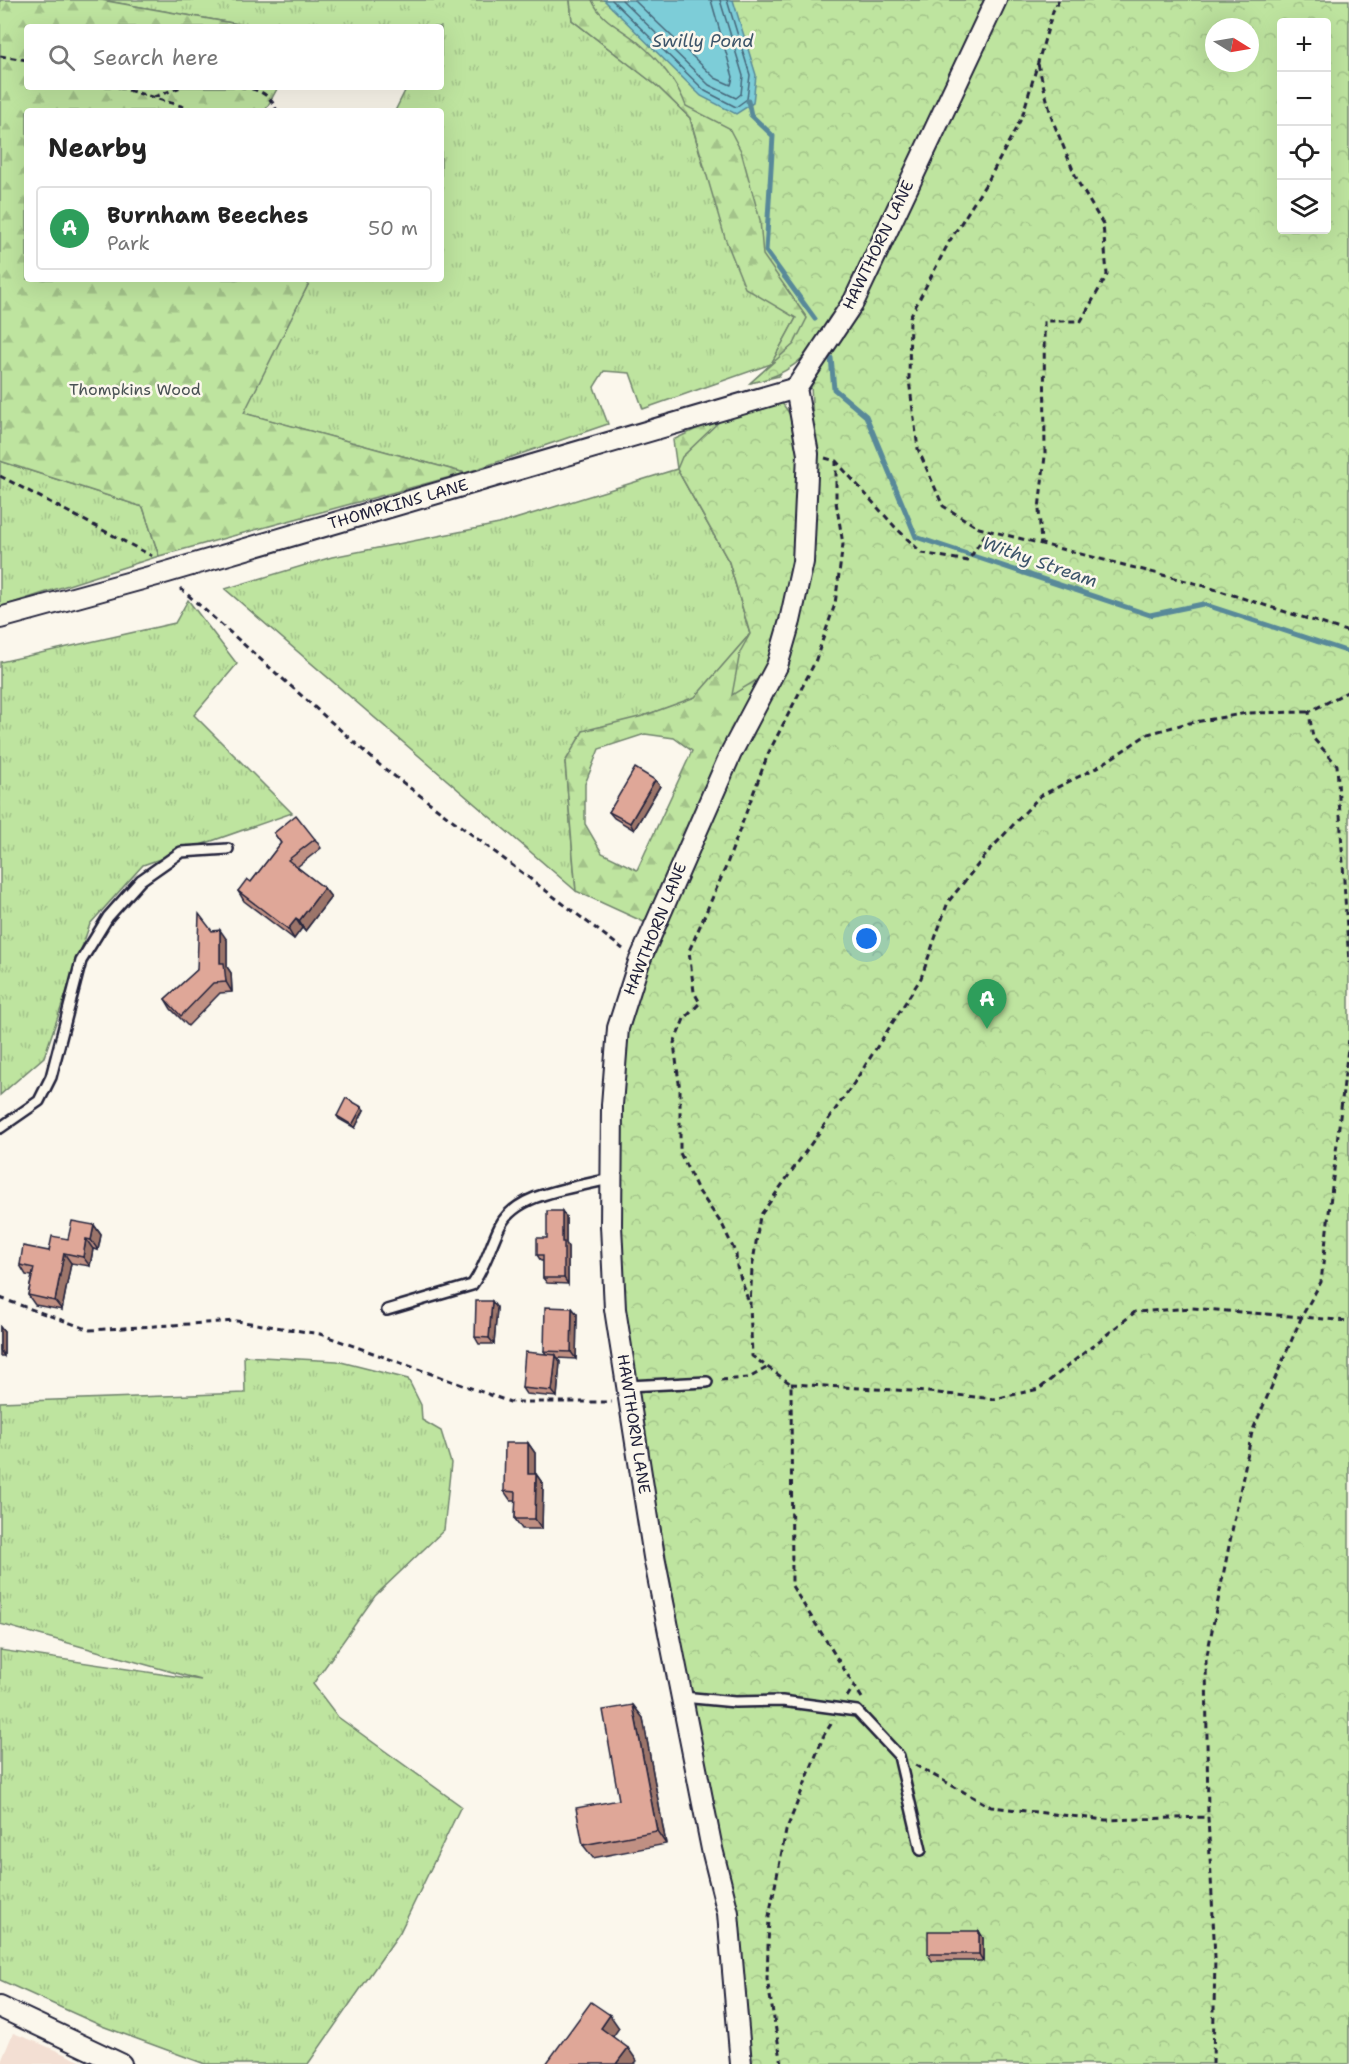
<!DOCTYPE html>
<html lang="en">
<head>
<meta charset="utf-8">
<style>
  body { margin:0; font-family:"Shantell Sans",sans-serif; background:#f2f2f2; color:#222 }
  .controls { position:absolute; right:18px; top:18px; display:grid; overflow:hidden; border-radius:6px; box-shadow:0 6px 24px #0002 }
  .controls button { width:54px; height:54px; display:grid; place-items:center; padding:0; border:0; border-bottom:2px solid #e0e0e0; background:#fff; color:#222; font:30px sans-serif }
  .compass { position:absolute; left:1205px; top:18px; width:54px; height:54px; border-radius:50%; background:#fff; box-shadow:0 6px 24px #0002; rotate:101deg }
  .you { position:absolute; left:867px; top:939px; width:21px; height:21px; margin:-15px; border:4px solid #fff; border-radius:50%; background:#1a73e8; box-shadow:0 0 0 9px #1a73e833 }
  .badge { display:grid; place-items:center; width:39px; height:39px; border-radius:50%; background:#c8321e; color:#fff; font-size:20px; font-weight:700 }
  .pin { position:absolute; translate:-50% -50px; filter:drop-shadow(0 2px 3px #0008) }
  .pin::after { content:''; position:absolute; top:32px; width:21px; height:18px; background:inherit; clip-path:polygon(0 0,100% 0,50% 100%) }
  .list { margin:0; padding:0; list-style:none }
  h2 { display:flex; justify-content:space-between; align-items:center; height:78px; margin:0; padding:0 24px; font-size:26px }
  h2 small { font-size:20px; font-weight:400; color:#767676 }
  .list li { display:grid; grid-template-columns:39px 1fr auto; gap:18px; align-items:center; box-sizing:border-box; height:84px; margin:0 12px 12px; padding:0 12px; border:2px solid #e0e0e0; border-radius:6px }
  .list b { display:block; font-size:22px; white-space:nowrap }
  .list p { margin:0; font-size:20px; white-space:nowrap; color:#767676 }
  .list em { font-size:20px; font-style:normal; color:#767676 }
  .icon { flex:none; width:33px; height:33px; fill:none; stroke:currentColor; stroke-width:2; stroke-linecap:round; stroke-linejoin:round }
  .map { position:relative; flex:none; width:1349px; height:2064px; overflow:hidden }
  .search { position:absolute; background:#fff; box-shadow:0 6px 24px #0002; left:24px; top:24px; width:420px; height:66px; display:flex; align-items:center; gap:15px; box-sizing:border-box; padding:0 21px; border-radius:6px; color:#767676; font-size:22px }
  .panel { position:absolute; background:#fff; box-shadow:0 6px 24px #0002; left:24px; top:108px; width:420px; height:174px; border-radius:6px }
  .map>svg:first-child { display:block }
  .built { fill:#f3dfd3 }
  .grass { fill:url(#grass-tufts); stroke:#70836d; stroke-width:1.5 }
  .forest { fill:url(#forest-firs); stroke:#70836d; stroke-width:1.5; fill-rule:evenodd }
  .park { fill:url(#park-crowns); stroke:#70836d; stroke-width:1.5; fill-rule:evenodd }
  .water { fill:#7dcdd8; stroke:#598999; stroke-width:1.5 }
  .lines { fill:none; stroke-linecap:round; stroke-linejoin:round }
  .shore { stroke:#46667a; stroke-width:1.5 }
  .stream { stroke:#598999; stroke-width:5 }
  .lane-casing { stroke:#22223b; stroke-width:14 }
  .street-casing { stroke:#22223b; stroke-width:24 }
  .path { stroke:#22223b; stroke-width:3; stroke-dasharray:6 4.5; stroke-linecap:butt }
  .lane { stroke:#fbf7ec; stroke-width:9 }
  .street { stroke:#fbf7ec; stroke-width:20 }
  .wall { fill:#c09083; stroke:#22223b; stroke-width:1.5 }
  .shaded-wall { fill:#9c756a; stroke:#22223b; stroke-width:1.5 }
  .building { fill:#dfa798; stroke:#22223b; stroke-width:1.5 }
  .labels { text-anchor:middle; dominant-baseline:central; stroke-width:5; stroke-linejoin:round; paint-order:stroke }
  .street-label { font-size:16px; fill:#22223b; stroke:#fbf7ec }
  .park-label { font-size:16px; fill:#495254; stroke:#fbf7ec }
  .water-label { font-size:18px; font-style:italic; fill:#3d556a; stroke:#fbf7ec }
</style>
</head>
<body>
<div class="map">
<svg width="1349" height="2064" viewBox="0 0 1349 2064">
  <defs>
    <pattern id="grass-tufts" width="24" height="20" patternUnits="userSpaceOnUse" patternTransform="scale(1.5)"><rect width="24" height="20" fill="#bee49f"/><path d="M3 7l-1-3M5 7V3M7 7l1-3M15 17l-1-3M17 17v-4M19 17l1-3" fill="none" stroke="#a3c38a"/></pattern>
    <pattern id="forest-firs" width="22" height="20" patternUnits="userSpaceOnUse" patternTransform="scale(1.5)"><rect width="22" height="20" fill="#bee49f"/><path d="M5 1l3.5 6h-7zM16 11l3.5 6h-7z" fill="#a3c38a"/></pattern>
    <pattern id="park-crowns" width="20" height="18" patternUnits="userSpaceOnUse" patternTransform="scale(1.5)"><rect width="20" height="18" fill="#bee49f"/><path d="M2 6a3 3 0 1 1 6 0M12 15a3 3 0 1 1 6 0" fill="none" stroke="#a3c38a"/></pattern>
  </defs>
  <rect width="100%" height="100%" fill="#fbf7ec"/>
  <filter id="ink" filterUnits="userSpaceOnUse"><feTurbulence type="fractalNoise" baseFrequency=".0167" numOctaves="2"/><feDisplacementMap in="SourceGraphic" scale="12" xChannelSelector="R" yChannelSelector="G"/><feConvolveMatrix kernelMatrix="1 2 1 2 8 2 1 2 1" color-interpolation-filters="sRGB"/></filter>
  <g filter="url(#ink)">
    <path class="built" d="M13,2033L39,2043L87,2064H0Z"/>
    <g class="grass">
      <path d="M101,0H570L572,20L657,86L690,118L703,165L796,318L771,364L643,409L630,373L604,371L594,387L608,424L465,473L243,413L311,279H441V111H395L407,87H441V27H255Z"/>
      <path d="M0,461L143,507L159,556L0,607Z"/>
      <path d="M677,469L729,562L750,634L695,698L643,716L565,762L576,891L225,589L332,557L499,524Z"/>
      <path d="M188,600L237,664L194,715L292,813L143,865L90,924L44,1057L0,1095V662L175,623Z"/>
      <path d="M244,1356L337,1361L408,1379L421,1405L422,1420L441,1431L451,1463L444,1530L375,1596L313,1684L338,1717L461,1806L400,1932L308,2064H205L102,2026L0,1980V1650L201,1680L0,1624V1402L245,1393Z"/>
    </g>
    <g class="forest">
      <path d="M0,0H101L255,27H27V87H278L265,111H27V279H311L244,413L465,473L159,556L143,507L0,461Z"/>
      <path d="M570,0H986L779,376L750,383L771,364L796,318L745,288L725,238L690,118L657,86L572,20Z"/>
      <path d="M726,415L769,670L646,923L576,891L565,762L583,731L643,716L695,697L750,634L729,562L677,469L673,440ZM645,734L674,738L692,751L637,870L602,853L585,824V784L599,749Z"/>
    </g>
    <g class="park">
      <path d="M592,0H986L831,328C805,357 789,376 750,383L794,344L807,318L763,255L760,220L741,151L729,128L686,106C678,83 657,58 639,43C623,29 601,21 592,0Z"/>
      <path d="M1007,0H1349V2064H748L729,1902L631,1365L617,1271L618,1055L631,1002L733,768L784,672L802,614L817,488L811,386L859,305ZM1282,22H1326V230H1282ZM1214,27H1250V63H1214Z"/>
      <path d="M779,399C789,412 796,422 799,439C808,484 792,629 769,668C763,679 742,688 732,695L740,652L750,634L729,562L677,469L682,457L726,415Z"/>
    </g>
    <path class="water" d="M604,0H733L756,75L753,103L736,114L701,96Z"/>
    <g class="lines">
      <g class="shore">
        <path d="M612,0L705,91L736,107L747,99L750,75L727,0"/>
        <path d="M622,0L709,85L736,98L741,94L743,76L720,0"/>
        <path d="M634,0L715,78L731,85L733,77L711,0"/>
      </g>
      <g class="stream">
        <path d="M748,101L751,115L773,136L766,251L815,319"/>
        <path d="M831,358L834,389L866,416L916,537L1150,615L1203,604L1349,652"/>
      </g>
      <g class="lane-casing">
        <g id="lane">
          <path d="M0,1128L39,1101L51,1077L81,961L108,917L141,880L181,852L228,849"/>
          <path d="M387,1310L472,1285C485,1268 490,1246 500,1226C517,1191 578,1188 613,1178"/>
          <path d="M628,1386L707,1382"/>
          <path d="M683,1697L735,1702L782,1701L857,1711L899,1756L921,1850"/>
        </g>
      </g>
      <g class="street-casing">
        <g id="street">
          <path d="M0,618L164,573L796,388"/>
          <path d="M0,2007L121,2064"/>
          <path d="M741,2064L728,1913L712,1849L654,1557L615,1309L611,1225L612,1105L618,1028L639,962L731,753L777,666L790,621L803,562L808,454L796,388L854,301L996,0"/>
        </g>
      </g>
      <g class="path">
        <path d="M1059,0L1053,11L1022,117L989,179L949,242L910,317L909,380L918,449L943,506L979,528L1198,584L1349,632"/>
        <path d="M0,56L27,60"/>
        <path d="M1038,64L1052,119L1078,182L1103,224L1107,275L1081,321H1044L1045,456L1039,509L1041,543"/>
        <path d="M118,87L198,111"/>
        <path d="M241,87C259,89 270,94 277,111"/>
        <path d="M154,97L181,87"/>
        <path d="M825,458L836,461L895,527L922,553L968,561L988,530"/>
        <path d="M0,476L152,556"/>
        <path d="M180,588L381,766L623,949"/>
        <path d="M1349,691L1309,712L1313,738L1337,765L1349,963"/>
        <path d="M0,1298L90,1330L237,1321L320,1334L510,1402H612"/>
        <path d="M748,1300L737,1267L736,1254L723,1226L698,1190L680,1153V1091L674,1043L684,1019L700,1003L694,992L689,951L725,869L768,754L815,662L835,604L843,544L836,502V461"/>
        <path d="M721,1380L749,1378L768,1367"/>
        <path d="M791,1384L928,1392L994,1399L1039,1389L1135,1312L1192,1308L1349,1321"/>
        <path d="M847,1697L854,1686"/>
        <path d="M862,1698L792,1586L791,1384L752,1356L750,1304L752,1269L760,1216L854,1083L921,978L948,902L989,851L1040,796L1098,767L1148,734L1184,724L1247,713L1309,712"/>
        <path d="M915,1765L991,1807L1106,1820L1208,1817"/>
        <path d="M782,2064L767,1979L769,1916L786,1831L824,1735L833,1721"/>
        <path d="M1213,2064L1215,1957L1208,1817L1206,1660L1252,1432L1302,1316L1321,1282L1349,1039"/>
      </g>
      <use href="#lane" class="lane"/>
      <use href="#street" class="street"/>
    </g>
    <g class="wall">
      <path d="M655,780L660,786L634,830L614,818L609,812Z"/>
      <path d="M274,833L315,839L321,848L297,867L324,888L331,897L305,931L302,928L294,939L244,901L238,891L251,882L281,843Z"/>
      <path d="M212,931L227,940V967L231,973L232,992L220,993L188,1026L171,1009L165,999L197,970Z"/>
      <path d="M364,1110L355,1128L339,1119L337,1116Z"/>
      <path d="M566,1217V1243L568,1247V1284L547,1283L543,1278V1261H541L537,1255L547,1238Z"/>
      <path d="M94,1225L101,1235L98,1250L93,1249L90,1266L71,1263L62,1310L35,1305L28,1295L32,1276L26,1275L20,1265L49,1251L68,1239Z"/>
      <path d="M497,1308L494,1344H479L475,1337Z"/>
      <path d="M572,1308L577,1314L576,1359L558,1358L560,1362L557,1397L526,1394L522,1388L546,1354L544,1351Z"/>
      <path d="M0,1327L4,1332V1356H0Z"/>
      <path d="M528,1443L535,1453V1474H536L543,1484L542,1529H522L515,1519L516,1501H511L504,1491Z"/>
      <path d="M633,1705L643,1718L666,1844L593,1858L583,1845L619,1800Z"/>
      <path d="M979,1931L983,1938V1961H932L928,1954Z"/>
    </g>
    <g class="shaded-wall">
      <path d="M655,780L660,786L634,830L630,823Z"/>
      <path d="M324,888L331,897L305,931L299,921Z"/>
      <path d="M296,919L302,928L294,939L288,929Z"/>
      <path d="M220,930L227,940V967L231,973L232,992L226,982L220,963Z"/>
      <path d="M362,1107L364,1110L355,1128L352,1125Z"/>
      <path d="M562,1211L566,1217V1243L568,1247V1284L564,1278L562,1242Z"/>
      <path d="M94,1225L101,1235L98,1250L91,1240Z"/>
      <path d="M86,1239L93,1249L90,1266L83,1257Z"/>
      <path d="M64,1253L71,1263L62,1310L55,1301Z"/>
      <path d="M492,1301L497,1308L494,1344L489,1338Z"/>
      <path d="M572,1308L577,1314L576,1359L571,1352Z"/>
      <path d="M0,1327L4,1332V1356L0,1350Z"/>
      <path d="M556,1355L560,1362L557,1397L552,1391Z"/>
      <path d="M528,1443L535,1453V1483L528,1474Z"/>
      <path d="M536,1474L543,1484L542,1529L535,1519Z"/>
      <path d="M633,1705L643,1718L666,1844L657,1831Z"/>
      <path d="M979,1931L983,1938V1961L979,1954Z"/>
      <path d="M610,2015L619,2028L610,2041L601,2028Z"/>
      <path d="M628,2048L637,2061L634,2064H616Z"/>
    </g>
    <g class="building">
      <path d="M635,768L655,780L630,823L609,812Z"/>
      <path d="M296,815L315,839L288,860L324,888L299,921L296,919L288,929L238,891L247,879L251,882L281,843L274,833Z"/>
      <path d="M199,914L212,931L220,930V963H224L226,982L213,983L181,1016L165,999L197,970Z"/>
      <path d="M346,1098L362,1107L352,1125L337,1116Z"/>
      <path d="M547,1211H562V1242H564V1278H543V1255H537V1238H547Z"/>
      <path d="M72,1221L94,1225L91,1240L86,1239L83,1257L64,1253L55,1301L28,1295L34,1268L20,1265L23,1246L49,1251L52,1236L68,1239Z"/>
      <path d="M476,1301H492L489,1338L475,1337Z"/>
      <path d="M545,1307L572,1308L571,1352L544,1351Z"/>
      <path d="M525,1352L556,1355L552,1391L522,1388Z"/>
      <path d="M505,1443H528V1474H536L535,1519H515L516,1492L504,1491Z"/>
      <path d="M633,1705L657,1831L583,1845L576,1808L619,1800L603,1710Z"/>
      <rect x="928" y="1931" width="51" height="23"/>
      <path d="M591,2002L610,2015L601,2028L628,2048L616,2064H546Z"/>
    </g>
  </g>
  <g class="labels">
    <g class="street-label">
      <text transform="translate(878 245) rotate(-64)">HAWTHORN LANE</text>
      <text transform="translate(398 504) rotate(-16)">THOMPKINS LANE</text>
      <text transform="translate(655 929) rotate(-68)">HAWTHORN LANE</text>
      <text transform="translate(634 1424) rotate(81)">HAWTHORN LANE</text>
    </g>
    <g class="park-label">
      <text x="135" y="389">Thompkins Wood</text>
    </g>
    <g class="water-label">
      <text x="703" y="41">Swilly Pond</text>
      <text transform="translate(1040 562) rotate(19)">Withy Stream</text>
    </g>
  </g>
</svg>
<div class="controls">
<button>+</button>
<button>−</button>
<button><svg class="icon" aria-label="locate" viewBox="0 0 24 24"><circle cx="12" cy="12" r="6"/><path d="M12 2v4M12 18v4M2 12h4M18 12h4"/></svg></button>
<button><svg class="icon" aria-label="layers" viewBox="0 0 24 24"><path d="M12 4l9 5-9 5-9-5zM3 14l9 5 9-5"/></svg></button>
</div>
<svg class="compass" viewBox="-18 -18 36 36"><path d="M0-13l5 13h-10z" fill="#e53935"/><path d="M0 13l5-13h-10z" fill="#767676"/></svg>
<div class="you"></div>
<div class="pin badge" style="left:987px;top:1029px;background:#2e9e5b">A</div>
<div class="search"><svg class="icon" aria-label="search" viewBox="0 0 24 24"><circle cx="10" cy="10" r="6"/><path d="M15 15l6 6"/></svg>Search here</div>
<section class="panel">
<h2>Nearby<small></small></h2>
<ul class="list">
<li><span class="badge" style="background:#2e9e5b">A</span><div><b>Burnham Beeches</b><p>Park</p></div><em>50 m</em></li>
</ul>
</section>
</div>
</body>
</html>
